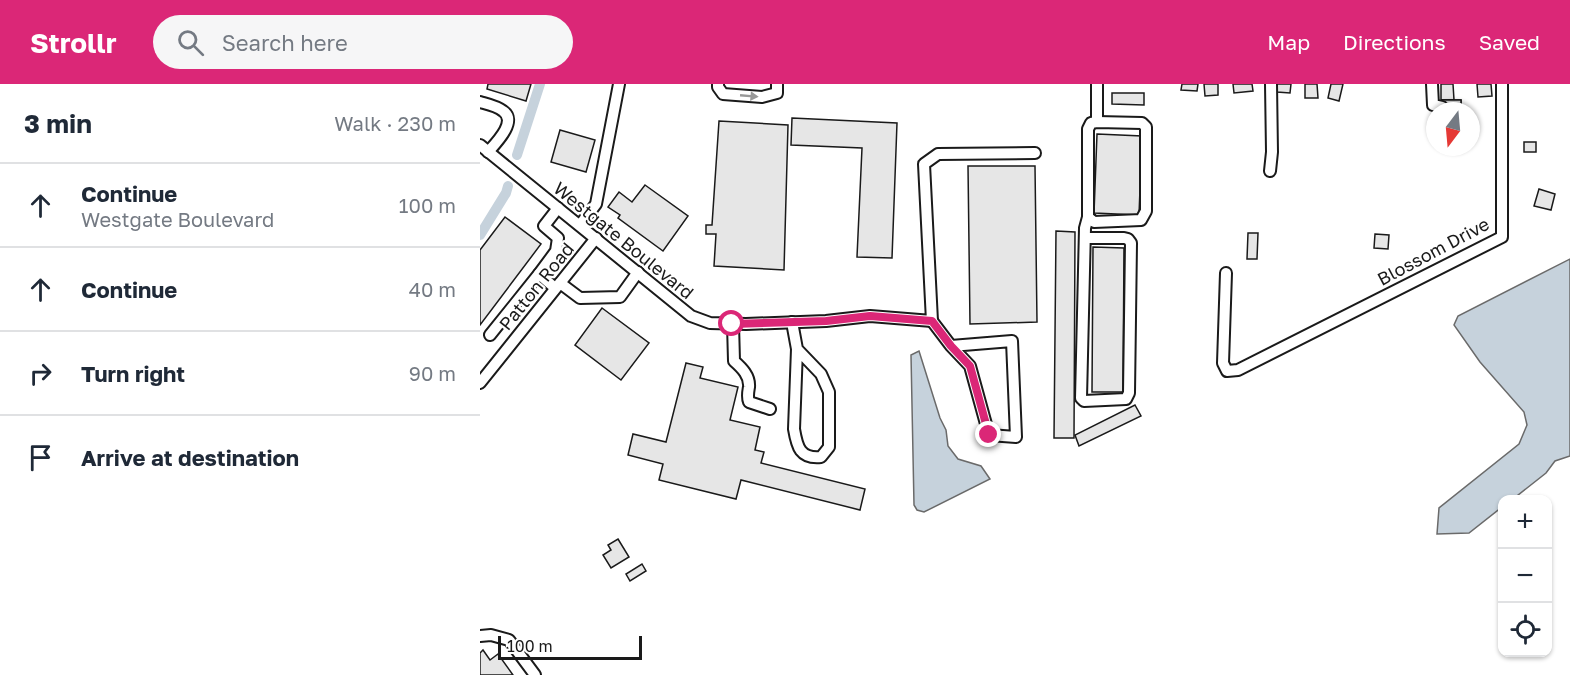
<!DOCTYPE html>
<html lang="en">
<head>
<meta charset="utf-8">
<style>
  body { margin:0; font-family:"Golos Text",sans-serif; background:#f6f6f7; color:#1f2937 }
  .controls { position:absolute; right:18px; bottom:18px; display:grid; overflow:hidden; border-radius:12px; box-shadow:0 2px 4px #0004 }
  .controls button { width:54px; height:54px; display:grid; place-items:center; padding:0; border:0; border-bottom:2px solid #e0e1e3; background:#fff; color:#1f2937; font:30px sans-serif }
  .compass { position:absolute; left:946px; top:18px; width:54px; height:54px; border-radius:50%; background:#fff; box-shadow:0 2px 4px #0004; rotate:196deg }
  .scale { position:absolute; left:18px; bottom:15px; width:144px; box-sizing:border-box; padding-left:6px; border:3px solid #1a1a1a; border-top:0; font-size:16px; line-height:21px; white-space:nowrap; color:#1a1a1a; -webkit-text-stroke:4px #fff; paint-order:stroke }
  .stop { position:absolute; width:18px; height:18px; margin:-14px; border:4px solid #db2777; border-radius:50%; background:#fff }
  .stop.end { background:#db2777; border-color:#fff; box-shadow:0 2px 6px #0008 }
  .list { margin:0; padding:0; list-style:none }
  h2 { display:flex; justify-content:space-between; align-items:center; height:78px; margin:0; padding:0 24px; font-size:26px }
  h2 small { font-size:20px; font-weight:400; color:#747a83 }
  .list li { display:grid; grid-template-columns:39px 1fr auto; gap:18px; align-items:center; box-sizing:border-box; height:84px; padding:0 24px; border-top:2px solid #e0e1e3 }
  .list b { display:block; font-size:22px; white-space:nowrap }
  .list p { margin:0; font-size:20px; white-space:nowrap; color:#747a83 }
  .list em { font-size:20px; font-style:normal; color:#747a83 }
  .icon { flex:none; width:33px; height:33px; fill:none; stroke:currentColor; stroke-width:2; stroke-linecap:round; stroke-linejoin:round }
  .map { position:relative; flex:none; width:1090px; height:591px; overflow:hidden }
  header { display:flex; align-items:center; gap:36px; box-sizing:border-box; height:84px; padding:0 30px; background:#db2777; color:#fff }
  header strong { font-size:28px }
  nav { display:flex; gap:33px; margin-inline-start:auto; font-size:21px }
  .search { width:420px; height:54px; background:#f6f6f7; display:flex; align-items:center; gap:15px; box-sizing:border-box; padding:0 21px; border-radius:33px; color:#747a83; font-size:22px }
  main { display:flex }
  aside { flex:1; background:#fff }
  .map>svg:first-child { display:block }
  .water { fill:#c6d2dc; stroke:#6a6a6a; stroke-width:1.5 }
  .lines { fill:none; stroke-linecap:round; stroke-linejoin:round }
  .canal { stroke:#c6d2dc; stroke-width:10 }
  .building { fill:#e6e6e6; stroke:#1a1a1a; stroke-width:1.5 }
  .minor-casing { stroke:#1a1a1a; stroke-width:14 }
  .minor { stroke:#fff; stroke-width:10 }
  .oneway { fill:#989898 }
  .route { stroke:#db2777; stroke-width:8 }
  .labels { text-anchor:middle; dominant-baseline:central; stroke-width:4.5; stroke-linejoin:round; paint-order:stroke }
  .street-label { font-size:18px; fill:#1a1a1a; stroke:#fff }
</style>
</head>
<body>
<header>
<strong>Strollr</strong>
<div class="search"><svg class="icon" aria-label="search" viewBox="0 0 24 24"><circle cx="10" cy="10" r="6"/><path d="M15 15l6 6"/></svg>Search here</div>
<nav><a>Map</a><a>Directions</a><a>Saved</a></nav>
</header>
<main>
<aside>
<h2>3 min<small>Walk · 230 m</small></h2>
<ul class="list">
<li><svg class="icon" aria-label="ahead" viewBox="0 0 24 24"><path d="M12 20V5M6 11l6-6 6 6"/></svg><div><b>Continue</b><p>Westgate Boulevard</p></div><em>100 m</em></li>
<li><svg class="icon" aria-label="ahead" viewBox="0 0 24 24"><path d="M12 20V5M6 11l6-6 6 6"/></svg><div><b>Continue</b></div><em>40 m</em></li>
<li><svg class="icon" aria-label="right" viewBox="0 0 24 24"><path d="M7 20v-9h11M14 6l5 5-5 5"/></svg><div><b>Turn right</b></div><em>90 m</em></li>
<li><svg class="icon" aria-label="arrive" viewBox="0 0 24 24"><path d="M6 21V4h12l-3 4 3 4H6"/></svg><div><b>Arrive at destination</b></div></li>
</ul>
</aside>
<div class="map">
<svg width="1090" height="591" viewBox="0 0 1090 591">
  <rect width="100%" height="100%" fill="#fff"/>
  <g class="water">
    <path d="M1090,175V372L1075,377L1066,389L1033,415L1023,416L1022,423L989,449L957,450L959,424L1039,360L1047,341L1044,328L1000,278L974,241L978,232Z"/>
    <path d="M439,267L460,334L466,346L468,362L478,375L501,382L510,395L444,428L437,426L434,421L431,271Z"/>
  </g>
  <g class="lines">
    <g class="canal">
      <path d="M37,71L60,0"/>
      <path d="M0,151L26,109L28,102"/>
    </g>
  </g>
  <g class="building">
    <path d="M8,0H51L46,17L7,5Z"/>
    <path d="M702,0H718L717,7L701,6Z"/>
    <path d="M724,0H738V11L725,12Z"/>
    <path d="M753,0H772L773,7L754,9Z"/>
    <path d="M797,0H811L810,9L797,8Z"/>
    <path d="M825,0H837L838,14H825Z"/>
    <path d="M851,0H863L859,17L848,14Z"/>
    <path d="M961,0H973L974,16H961Z"/>
    <path d="M997,0H1011L1012,12L998,13Z"/>
    <path d="M632,9H664V21L632,20Z"/>
    <path d="M962,16H981V27H963Z"/>
    <path d="M962,16H981V27H963Z"/>
    <path d="M312,34L417,39L412,174L377,173L382,64L311,61Z"/>
    <path d="M239,37L308,41L304,186L234,182L236,150H226V141H232Z"/>
    <path d="M80,46L115,56L106,88L71,78Z"/>
    <path d="M617,50L662,52L659,131L614,129Z"/>
    <rect x="1044" y="58" width="12" height="10"/>
    <path d="M488,82H555L557,238L490,240Z"/>
    <path d="M165,101L208,132L183,167L138,134L140,131L128,123L139,108L152,118Z"/>
    <path d="M1059,105L1075,110L1071,126L1054,122Z"/>
    <path d="M25,133L61,160L0,241V166Z"/>
    <path d="M576,147L595,148L594,354H574Z"/>
    <path d="M768,149H778L777,175H767Z"/>
    <path d="M895,150L909,151L908,165L894,164Z"/>
    <path d="M613,163L644,164L643,308H612Z"/>
    <path d="M122,224L169,259L141,296L95,261Z"/>
    <path d="M206,279L223,283L220,294L258,303L250,336L280,343L275,366L284,368L281,379L385,405L380,426L261,396L256,415L179,396L183,380L148,371L153,350L186,358Z"/>
    <path d="M655,321L661,332L599,362L595,351Z"/>
    <path d="M138,455L149,473L131,484L123,471L131,466L128,461Z"/>
    <path d="M162,480L166,487L150,497L146,490Z"/>
    <path d="M3,566L10,576L18,570L33,591H0V569Z"/>
  </g>
  <g class="lines">
    <g class="minor-casing">
      <g id="minor">
        <path d="M238,0V3L243,10L282,13L297,9V0"/>
        <path d="M617,0V38"/>
        <path d="M952,0L953,21L962,23"/>
        <path d="M0,18C7,20 17,22 23,27C38,37 16,59 8,68"/>
        <path d="M617,38L662,39L666,43V127L661,136L614,138L608,133V45L611,39Z"/>
        <path d="M0,61L211,232L230,239L266,240L346,237L390,232L452,237L444,80L458,70L555,69"/>
        <path d="M790,87L792,68L791,0"/>
        <path d="M100,141L116,120L139,0"/>
        <path d="M605,154H644L648,155L651,159L649,309L646,315L604,317L601,314L605,144L608,133"/>
        <path d="M746,189L743,279L747,287L758,286L1022,153V0"/>
        <path d="M59,190L76,167L78,154L64,142L78,124"/>
        <path d="M80,199L100,214L140,213L158,188"/>
        <path d="M452,237L471,262L490,282L509,351L536,353L532,257L471,262"/>
        <path d="M312,238L317,265L314,345C317,363 320,375 341,373L349,363V308L341,290L317,265"/>
        <path d="M253,240L254,277C262,284 270,292 269,303C268,309 267,313 269,318L290,325"/>
        <path d="M10,251L59,190L75,204"/>
        <path d="M0,299L116,154"/>
        <path d="M0,552L11,551L29,556L55,591"/>
      </g>
    </g>
    <use href="#minor" class="minor"/>
  </g>
  <defs><path id="oneway-solid" d="M-6-.8H1V-3.2L6.5 0L1 3.2V.8H-6Z" transform="scale(1.5)"/></defs>
  <use class="oneway" href="#oneway-solid" transform="translate(269 12) rotate(5)"/>
  <g class="lines">
    <path class="route" d="M252,240L346,237L390,232L452,237L471,262L490,282L509,351"/>
  </g>
  <g class="labels">
    <g class="street-label">
      <text transform="translate(144 156) rotate(39)">Westgate Boulevard</text>
      <text transform="translate(953 167) rotate(-28)">Blossom Drive</text>
      <text transform="translate(56 202) rotate(-51)">Patton Road</text>
    </g>
  </g>
</svg>
<div class="controls">
<button>+</button>
<button>−</button>
<button><svg class="icon" aria-label="locate" viewBox="0 0 24 24"><circle cx="12" cy="12" r="6"/><path d="M12 2v4M12 18v4M2 12h4M18 12h4"/></svg></button>
</div>
<svg class="compass" viewBox="-18 -18 36 36"><path d="M0-13l5 13h-10z" fill="#e53935"/><path d="M0 13l5-13h-10z" fill="#747a83"/></svg>
<div class="scale">100 m</div>
<div class="stop" style="left:252px;top:240px"></div>
<div class="stop end" style="left:509px;top:351px"></div>
</div>
</main>
</body>
</html>
